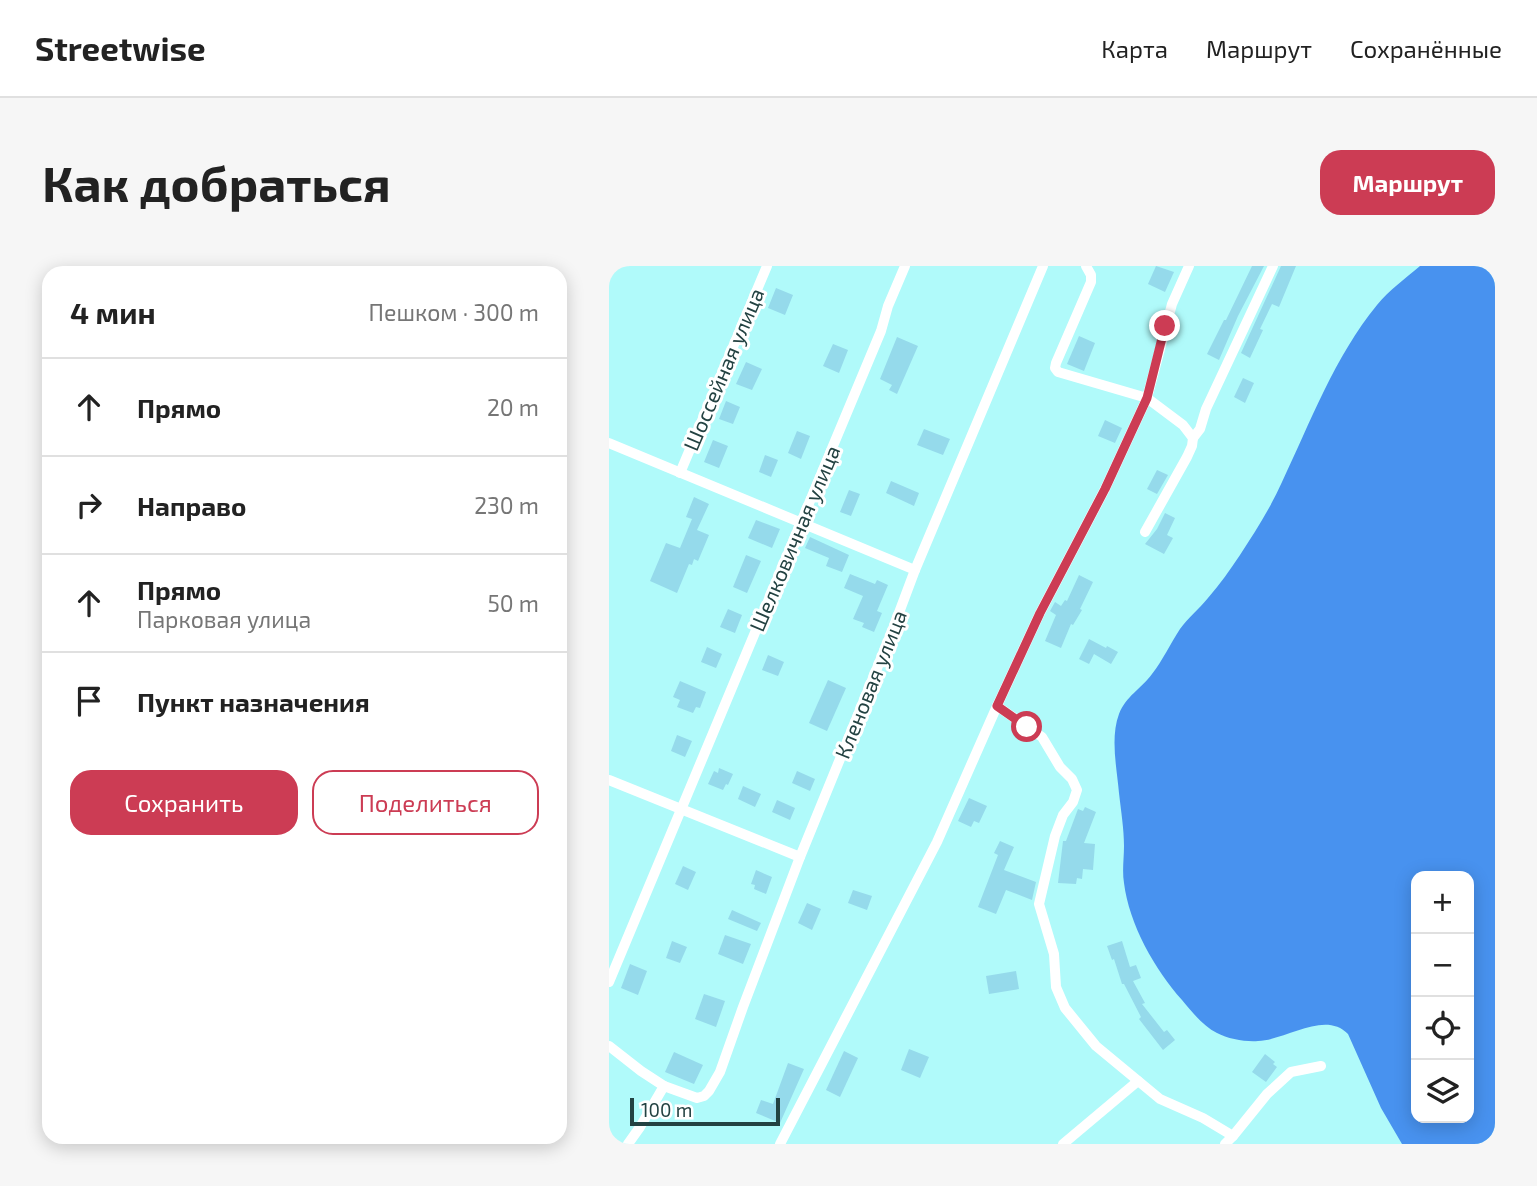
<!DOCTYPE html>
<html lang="ru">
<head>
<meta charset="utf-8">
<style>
  body { margin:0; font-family:"Exo 2",sans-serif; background:#f6f6f6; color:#222 }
  .controls { position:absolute; right:21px; bottom:21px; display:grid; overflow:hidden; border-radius:14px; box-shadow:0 4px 18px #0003 }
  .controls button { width:63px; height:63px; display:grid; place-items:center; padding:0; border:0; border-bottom:2px solid #e0e0e0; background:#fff; color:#222; font:35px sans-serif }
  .scale { position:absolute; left:21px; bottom:18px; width:150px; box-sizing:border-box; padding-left:7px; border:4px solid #234242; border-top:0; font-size:19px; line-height:24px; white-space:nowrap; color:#234242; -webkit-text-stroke:5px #fff; paint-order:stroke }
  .stop { position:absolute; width:21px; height:21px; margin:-16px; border:5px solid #cc3c54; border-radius:50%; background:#fff }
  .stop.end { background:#cc3c54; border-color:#fff; box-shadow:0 2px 7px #0008 }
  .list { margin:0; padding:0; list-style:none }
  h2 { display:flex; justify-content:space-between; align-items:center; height:91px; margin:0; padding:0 28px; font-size:30px }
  h2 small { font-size:23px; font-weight:400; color:#767676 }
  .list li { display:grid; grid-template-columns:46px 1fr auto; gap:21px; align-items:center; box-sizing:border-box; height:98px; padding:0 28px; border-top:2px solid #e0e0e0 }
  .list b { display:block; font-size:26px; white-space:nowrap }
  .list p { margin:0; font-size:23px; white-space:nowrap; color:#767676 }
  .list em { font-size:23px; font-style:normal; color:#767676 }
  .actions { display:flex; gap:14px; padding:21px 28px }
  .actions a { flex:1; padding:16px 0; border:2px solid #cc3c54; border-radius:21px; text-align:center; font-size:24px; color:#cc3c54 }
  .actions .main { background:#cc3c54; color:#fff }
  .icon { flex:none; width:38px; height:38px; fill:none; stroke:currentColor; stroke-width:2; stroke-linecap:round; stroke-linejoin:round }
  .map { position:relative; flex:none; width:886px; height:878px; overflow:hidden; border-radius:21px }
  header { display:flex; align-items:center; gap:42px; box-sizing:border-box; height:98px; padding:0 35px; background:#fff; border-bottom:2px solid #e0e0e0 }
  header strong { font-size:33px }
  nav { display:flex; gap:38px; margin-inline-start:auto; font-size:24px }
  .intro { display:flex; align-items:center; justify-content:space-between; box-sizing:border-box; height:168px; padding:0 42px }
  h1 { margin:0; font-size:49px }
  .button { padding:18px 32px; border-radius:21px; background:#cc3c54; color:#fff; font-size:24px; font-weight:700 }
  main { display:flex; gap:42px; padding:0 42px }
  aside { flex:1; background:#fff; border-radius:21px; box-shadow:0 4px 18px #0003 }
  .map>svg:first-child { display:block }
  .water { fill:#4892ef; fill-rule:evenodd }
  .building { fill:#95daeb }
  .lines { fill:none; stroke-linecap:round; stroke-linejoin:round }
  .minor { stroke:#fff; stroke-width:10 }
  .route { stroke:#cc3c54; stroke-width:9 }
  .labels { text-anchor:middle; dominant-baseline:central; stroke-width:6; stroke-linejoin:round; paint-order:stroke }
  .street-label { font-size:21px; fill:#234242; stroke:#fff }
</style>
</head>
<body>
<header>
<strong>Streetwise</strong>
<nav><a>Карта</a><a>Маршрут</a><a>Сохранённые</a></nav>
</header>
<div class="intro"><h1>Как добраться</h1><a class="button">Маршрут</a></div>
<main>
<aside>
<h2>4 мин<small>Пешком · 300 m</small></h2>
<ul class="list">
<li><svg class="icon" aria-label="ahead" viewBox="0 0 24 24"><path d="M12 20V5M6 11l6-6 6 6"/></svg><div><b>Прямо</b></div><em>20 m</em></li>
<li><svg class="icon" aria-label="right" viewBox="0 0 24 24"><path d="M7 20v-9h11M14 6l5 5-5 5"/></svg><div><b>Направо</b></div><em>230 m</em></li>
<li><svg class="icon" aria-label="ahead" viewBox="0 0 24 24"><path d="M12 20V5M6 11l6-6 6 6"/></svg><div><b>Прямо</b><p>Парковая улица</p></div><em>50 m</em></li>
<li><svg class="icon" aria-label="arrive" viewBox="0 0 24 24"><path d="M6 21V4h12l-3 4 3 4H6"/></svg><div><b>Пункт назначения</b></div></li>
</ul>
<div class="actions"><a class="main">Сохранить</a><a>Поделиться</a></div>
</aside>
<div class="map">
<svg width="886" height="878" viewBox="0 0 886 878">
  <rect width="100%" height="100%" fill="#b0fafa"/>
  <path class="water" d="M811,0H886V878H793L772,842L739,768C716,744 677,774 649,775C637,776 619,773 608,767C594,760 583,746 573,734C546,704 520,658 515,617C513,605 515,592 515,580C515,563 512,545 510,527C508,503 501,472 510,448C517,430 532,423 543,408C554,394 561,378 571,363C579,352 590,343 599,332C611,318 621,304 631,289C646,266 662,241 673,216C701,157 726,90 768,39C780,24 797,12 811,0ZM807,610H860V852H807Z"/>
  <g class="building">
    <path d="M547,0L565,6L556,26L539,18Z"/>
    <path d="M643,0H655L629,50L610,94L598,88L615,54H617Z"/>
    <path d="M672,0H687L670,41L663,38L651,63L654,64L641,92L632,87Z"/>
    <path d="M167,22L184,29L176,49L159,42Z"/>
    <path d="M470,70L486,77L475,105L458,98Z"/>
    <path d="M288,71L309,80L288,128L280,124L283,119L271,113Z"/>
    <path d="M224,78L239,84L230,107L214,100Z"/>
    <path d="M137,96L153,103L143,124L127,118Z"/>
    <path d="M634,112L645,117L636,137L625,131Z"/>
    <path d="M117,135L131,141L124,158L110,153Z"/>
    <path d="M496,154L513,162L506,177L489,170Z"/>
    <path d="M315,163L341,173L334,189L308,179Z"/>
    <path d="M188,165L201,170L192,193L179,187Z"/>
    <path d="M104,174L119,180L110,202L95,196Z"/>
    <path d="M156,189L169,194L162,211L150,206Z"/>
    <path d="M548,204L559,209L548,228L538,223Z"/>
    <path d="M282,215L310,227L305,240L277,227Z"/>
    <path d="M240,224L251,228L242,250L231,246Z"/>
    <path d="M85,231L100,238L88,264L100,269L89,295L85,293L83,299L80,298L68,327L41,315L57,277L71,282L83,253L77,251Z"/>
    <path d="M556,247L566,252L558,269L564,272L555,288L536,278L548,263Z"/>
    <path d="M147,254L171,263L163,282L139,272Z"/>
    <path d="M201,271L240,289L233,306L217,300L220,292L196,282Z"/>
    <path d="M137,289L152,295L138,327L124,321Z"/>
    <path d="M241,308L266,318L268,314L279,319L268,345L273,347L265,366L253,361L255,357L244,353L254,330L235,322Z"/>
    <path d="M470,309L484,316L471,343L473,344L464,359L462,358L452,382L436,375L447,349L441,345L446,336L452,340L456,334L458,335Z"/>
    <path d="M119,343L133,349L126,367L111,361Z"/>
    <path d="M480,373L497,382L498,380L509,386L502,398L485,388L480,398L470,393Z"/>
    <path d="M98,381L113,388L107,402L92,396Z"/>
    <path d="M159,389L175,396L169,410L153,404Z"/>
    <path d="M219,414L237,422L218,465L200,457Z"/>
    <path d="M71,415L97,426L91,442L87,441L84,447L68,441L71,434L64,431Z"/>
    <path d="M68,469L83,475L76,491L62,485Z"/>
    <path d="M110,502L124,508L119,519L117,518L114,524L99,518L105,505L109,507Z"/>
    <path d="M188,505L206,513L201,525L183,517Z"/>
    <path d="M134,520L152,528L146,541L129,533Z"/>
    <path d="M360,532L378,540L370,557L365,555L362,561L349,555Z"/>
    <path d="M168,534L186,542L181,554L163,546Z"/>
    <path d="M476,541L487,546L475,577L486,578L484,604L474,603L473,613L468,612L467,618L449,617L454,575H457L469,543L474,545Z"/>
    <path d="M391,575L405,581L395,604L427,616L423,634L397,624L387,648L369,641L389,589L385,587Z"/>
    <path d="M74,600L87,606L79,624L66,618Z"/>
    <path d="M147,604L163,611L157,628L145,623L146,619L142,618Z"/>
    <path d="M244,624L263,630L258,644L239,637Z"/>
    <path d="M198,637L212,643L203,664L189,657Z"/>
    <path d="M123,644L152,657L148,665L119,653Z"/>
    <path d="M116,669L142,678L134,698L109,688Z"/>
    <path d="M63,675L78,681L71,697L57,692Z"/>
    <path d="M513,675L521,701L527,699L532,712L524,715L536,737L533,738L555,766L558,764L566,774L554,784L530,753L532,751L515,718H513L505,693L503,694L498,680Z"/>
    <path d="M21,698L38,705L29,729L12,722Z"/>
    <path d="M407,705L410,723L380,728L377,710Z"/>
    <path d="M95,728L116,735L107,761L86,753Z"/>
    <path d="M300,783L320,791L311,812L292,804Z"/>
    <path d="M235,785L249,792L231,831L217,824Z"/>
    <path d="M65,786L94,799L85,818L56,806Z"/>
    <path d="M656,788L666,796L664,798L668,801L657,816L643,806Z"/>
    <path d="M179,797L195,803L171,857L147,847L152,834L164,838Z"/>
  </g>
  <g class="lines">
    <g class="minor">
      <path d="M477,0L482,9V16L447,97L446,102L449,106L538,132L574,159L584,172L591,163L597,143L664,0"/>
      <path d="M0,177L306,304"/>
      <path d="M71,207L158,0"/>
      <path d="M536,266L578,191L583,180L584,172"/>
      <path d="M388,440L431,347L496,223L538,132L563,38L580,0"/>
      <path d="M0,514L191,591"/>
      <path d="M0,716L272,65L279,40L296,0"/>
      <path d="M0,780L32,805L55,820L31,861L19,878"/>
      <path d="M55,820L88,832L95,830L100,825L111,806L134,741L191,591L282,368L306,304L434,0"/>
      <path d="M624,870L658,828L682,806L712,800"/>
      <path d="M171,878L328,576L388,440L433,471L451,501L463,513L468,524L464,536L454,549L446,570L430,638L445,688L447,721L456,742L487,780L551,833L594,852L624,870L616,878"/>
      <path d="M454,878L529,815"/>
    </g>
  </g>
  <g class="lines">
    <path class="route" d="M418,461L388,440L431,347L496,223L538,132L556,60"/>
  </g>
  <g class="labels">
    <g class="street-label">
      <text transform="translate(114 103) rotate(-67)">Шоссейная улица</text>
      <text transform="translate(185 272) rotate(-67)">Шелковичная улица</text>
      <text transform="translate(261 418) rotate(-68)">Кленовая улица</text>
    </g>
  </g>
</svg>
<div class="controls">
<button>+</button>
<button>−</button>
<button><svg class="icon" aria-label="locate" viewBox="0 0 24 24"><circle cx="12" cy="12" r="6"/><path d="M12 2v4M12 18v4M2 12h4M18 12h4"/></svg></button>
<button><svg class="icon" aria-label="layers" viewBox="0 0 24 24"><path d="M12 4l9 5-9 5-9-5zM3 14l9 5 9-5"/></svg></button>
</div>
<div class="scale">100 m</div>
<div class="stop" style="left:418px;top:461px"></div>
<div class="stop end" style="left:556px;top:60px"></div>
</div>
</main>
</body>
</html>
